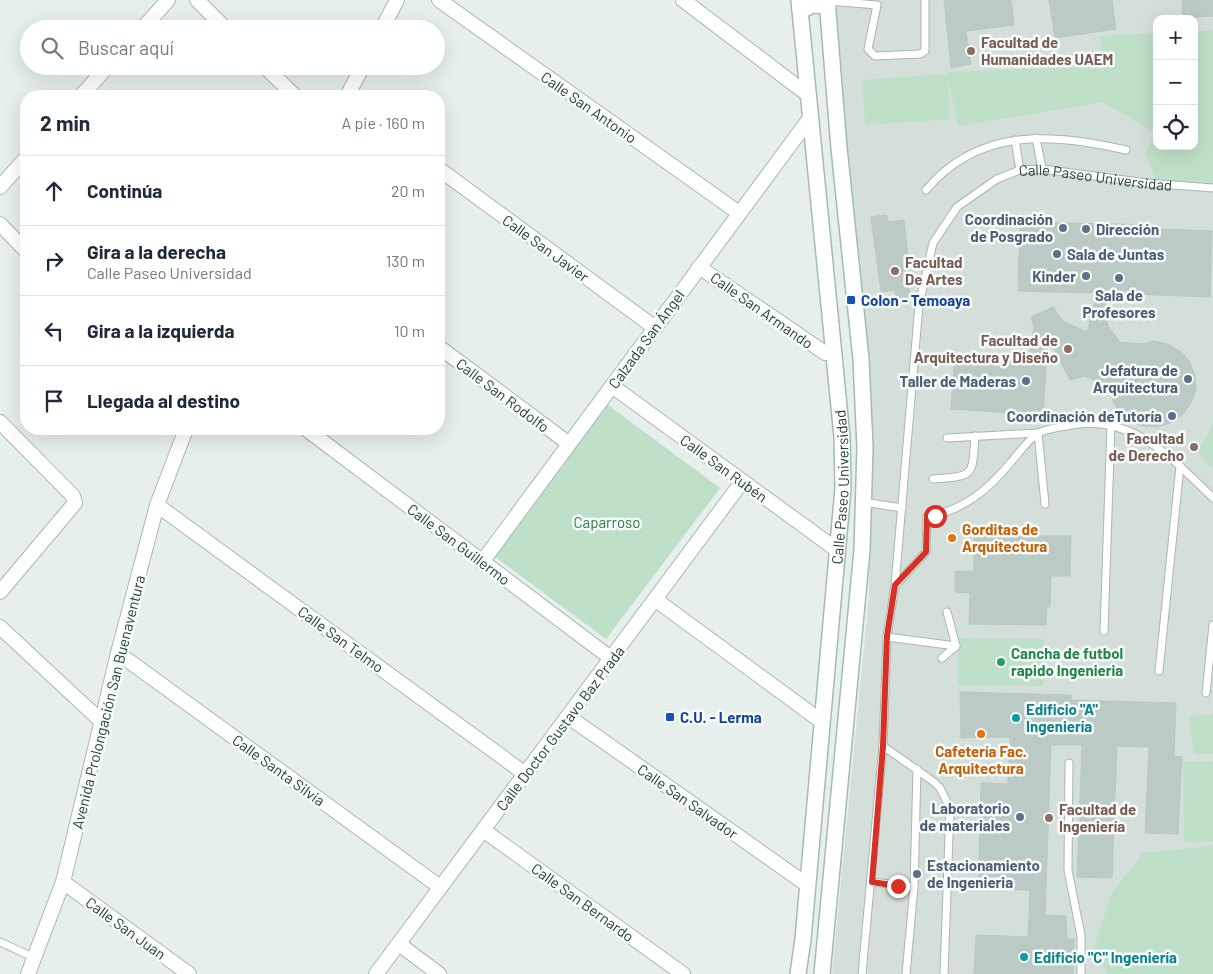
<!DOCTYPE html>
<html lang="es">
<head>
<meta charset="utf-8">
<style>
  body { margin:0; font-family:Barlow,sans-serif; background:#f6f6f7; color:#1f2937 }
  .controls { position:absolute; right:15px; top:15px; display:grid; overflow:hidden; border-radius:10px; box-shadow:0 5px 20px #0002 }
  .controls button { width:45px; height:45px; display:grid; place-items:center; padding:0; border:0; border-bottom:1px solid #e0e1e3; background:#fff; color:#1f2937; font:25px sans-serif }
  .stop { position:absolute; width:15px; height:15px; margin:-11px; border:4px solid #d93025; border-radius:50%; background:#fff }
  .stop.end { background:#d93025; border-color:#fff; box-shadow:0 1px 5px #0008 }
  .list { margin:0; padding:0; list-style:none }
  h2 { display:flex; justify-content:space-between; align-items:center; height:65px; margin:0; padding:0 20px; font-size:21px }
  h2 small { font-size:16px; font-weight:400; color:#747a83 }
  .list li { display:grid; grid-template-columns:32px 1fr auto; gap:15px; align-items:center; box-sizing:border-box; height:70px; padding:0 20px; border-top:1px solid #e0e1e3 }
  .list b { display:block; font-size:19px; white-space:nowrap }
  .list p { margin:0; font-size:16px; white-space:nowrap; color:#747a83 }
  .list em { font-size:16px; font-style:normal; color:#747a83 }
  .icon { flex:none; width:28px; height:28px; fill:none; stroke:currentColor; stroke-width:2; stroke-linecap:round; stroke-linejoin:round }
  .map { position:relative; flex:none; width:1213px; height:974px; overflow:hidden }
  .search { position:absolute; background:#fff; box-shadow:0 5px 20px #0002; left:20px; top:20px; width:425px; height:55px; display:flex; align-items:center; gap:12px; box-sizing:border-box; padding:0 18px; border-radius:28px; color:#747a83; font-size:19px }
  .panel { position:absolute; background:#fff; box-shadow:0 5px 20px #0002; left:20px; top:90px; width:425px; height:345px; border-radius:20px }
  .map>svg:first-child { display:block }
  .built { fill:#d4dfda; fill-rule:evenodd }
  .green { fill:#bfe0c8 }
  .building { fill:#bbcac4; stroke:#b8c9c2 }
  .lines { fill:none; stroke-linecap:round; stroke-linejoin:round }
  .lane-casing { stroke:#a8b8b2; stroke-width:9 }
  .street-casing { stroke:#a8b8b2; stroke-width:16 }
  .secondary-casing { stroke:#a4bbb3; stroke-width:18 }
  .lane { stroke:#fff; stroke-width:7 }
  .street { stroke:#fff; stroke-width:14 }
  .secondary { stroke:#fff; stroke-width:15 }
  .route { stroke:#d93025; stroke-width:6 }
  .education-dot { fill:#8d6e63; stroke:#f7fbf9; stroke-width:2 }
  .service-dot { fill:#5c6f8a; stroke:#f7fbf9; stroke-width:2 }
  .transit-dot { fill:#1a4fb4; stroke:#f7fbf9; stroke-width:2 }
  .food-dot { fill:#e8710a; stroke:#f7fbf9; stroke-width:2 }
  .leisure-dot { fill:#2e9e5b; stroke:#f7fbf9; stroke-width:2 }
  .culture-dot { fill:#0f9aa8; stroke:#f7fbf9; stroke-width:2 }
  .labels { text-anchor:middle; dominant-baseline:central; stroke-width:5; stroke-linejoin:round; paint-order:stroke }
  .education-label { font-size:15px; font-weight:bold; fill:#785e54; stroke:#f7fbf9; text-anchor:start }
  .street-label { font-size:15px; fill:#24423a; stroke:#f7fbf9 }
  .service-label { font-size:15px; font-weight:bold; fill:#4e5e75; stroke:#f7fbf9; text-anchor:end }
  .transit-label { font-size:15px; font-weight:bold; fill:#164399; stroke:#f7fbf9; text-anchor:start }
  .park-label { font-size:15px; fill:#2d7a4b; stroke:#f7fbf9 }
  .food-label { font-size:15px; font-weight:bold; fill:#c56008; stroke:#f7fbf9; text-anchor:start }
  .leisure-label { font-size:15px; font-weight:bold; fill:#27864d; stroke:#f7fbf9; text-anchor:start }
  .culture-label { font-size:15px; font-weight:bold; fill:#0d838f; stroke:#f7fbf9; text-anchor:start }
</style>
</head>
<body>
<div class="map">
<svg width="1213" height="974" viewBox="0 0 1213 974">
  <rect width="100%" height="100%" fill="#e6efeb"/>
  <path class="built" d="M832,0H1213V974H832L869,596L870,361ZM1157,19H1194V146H1157Z"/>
  <g class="green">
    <path d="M1194,31H1213V188L1156,180L1145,153L1156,133L1103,102L958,126L948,79L950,119L865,125L862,80L947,74V72L1104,66L1100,36L1157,33V146H1194Z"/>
    <path d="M608,405L720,488L606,639L494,556Z"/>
    <path d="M1213,423V470H1212L1198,451Z"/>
    <path d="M958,638L1044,639L1043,686L958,685Z"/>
    <path d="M1213,711V754H1194L1189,716L1211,715Z"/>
    <path d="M1213,761V842H1184L1183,762Z"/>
    <path d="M1213,845V974H1108L1094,947L1112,893L1143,853Z"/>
  </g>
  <g class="building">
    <path d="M944,0H1011L1014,25L966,31L971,64L951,68Z"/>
    <path d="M1049,0H1112L1116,29L1055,38Z"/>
    <path d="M1182,0H1213V16L1183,18Z"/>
    <path d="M886,215L889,222L904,220L910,272L908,283L911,298L897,300L895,290L881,292L871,217Z"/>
    <path d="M1020,222L1159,225V229L1212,231L1210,297L1104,293L1108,326L1120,342L1140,344L1154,341L1168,344L1181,352L1190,362L1195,376L1196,390L1191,403L1183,414L1172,422L1158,427L1144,426L1131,422L1120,413L1113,401L1110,387L1085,376L1070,380L1048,337L1043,415L951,409L955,354L1028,359L1034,328L1031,317L1053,307L1063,321L1087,332L1097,293L1018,291Z"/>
    <path d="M974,536H1071L1070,576H1051L1050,607H1047L1046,625L969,624L970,593L955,592V571H974Z"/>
    <path d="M960,692L1071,695V700L1176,703L1174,756L1182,757L1178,834L1145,833L1149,747L1117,746L1112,878L1077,877L1082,745H1051L1045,915L1066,916L1067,939H1074L1073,974H974L976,935L1028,937L1030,890L978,889L981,783L1008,784L1010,737L961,738Z"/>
  </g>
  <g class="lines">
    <g class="lane-casing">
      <g id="lane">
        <path d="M828,1L877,5L868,49L875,56L920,54L925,51V0"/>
        <path d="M1036,138L1042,169"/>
        <path d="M1015,140L1020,170"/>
        <path d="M926,190C979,127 1053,133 1126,150"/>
        <path d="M947,438L1038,433L1045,504"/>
        <path d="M933,479C975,476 972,477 975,436"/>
        <path d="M863,502L902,508"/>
        <path d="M896,585L926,552L927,517C964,510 988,490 1011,462C1019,453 1027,441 1037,434C1044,429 1057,428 1066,426C1130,411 1171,457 1213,498"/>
        <path d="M1104,631L1111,425"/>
        <path d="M887,637L956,646"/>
        <path d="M942,658L956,646L947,612"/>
        <path d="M1159,671L1180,466"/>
        <path d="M1206,693L1213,625"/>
        <path d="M883,746L934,782L940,788L950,808L944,974"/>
        <path d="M1069,763L1068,870L1081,936V974"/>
        <path d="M872,882L914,887"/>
        <path d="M0,942L35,958"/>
        <path id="s1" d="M862,974L883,746L887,637L895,585L919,305L933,243L957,207L997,179L1020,170L1042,169L1147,183L1213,188"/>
        <path d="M906,974L914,887L917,769"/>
      </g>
    </g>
    <g class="street-casing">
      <g id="street">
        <path d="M197,0L226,29"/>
        <path d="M439,0L739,213"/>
        <path d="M683,0L807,94"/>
        <path d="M142,29L168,0"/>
        <path d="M382,29L397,0"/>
        <path d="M264,66L295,96"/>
        <path d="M81,96L108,66"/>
        <path d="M347,96L363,66"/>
        <path d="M439,169L654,327"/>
        <path d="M0,187L26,158"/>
        <path d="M0,224L26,251"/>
        <path d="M699,267L825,353"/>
        <path d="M439,347L568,443"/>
        <path d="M612,386L837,550"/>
        <path d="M0,422L73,496L75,503L0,592"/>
        <path d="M306,429L612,659"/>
        <path d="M157,505L524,773"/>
        <path d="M482,562L810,118"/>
        <path d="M656,600L821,721"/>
        <path d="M0,627L101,721"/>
        <path d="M118,653L440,887"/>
        <path d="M569,717L806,884"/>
        <path d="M483,830L683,974"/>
        <path d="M63,882L189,974"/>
        <path d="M399,944L439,974"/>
        <path d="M28,974L63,882L118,653L157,505L186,429"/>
        <path d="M376,974L742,482"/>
      </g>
    </g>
    <g class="secondary-casing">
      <g id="secondary">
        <path d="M800,11L813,5L828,6"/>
        <path id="s2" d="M798,974L803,939L843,488L842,437L799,0"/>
        <path d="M822,974L862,550L865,448L861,359L839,148L827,0"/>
      </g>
    </g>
    <use href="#lane" class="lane"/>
    <use href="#street" class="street"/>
    <use href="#secondary" class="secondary"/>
  </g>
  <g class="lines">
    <path class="route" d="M898,886L872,882L883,746L887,636L895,585L926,552L927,517L935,516"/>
  </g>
  <g class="education-dot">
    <circle cx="971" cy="51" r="5"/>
    <circle cx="895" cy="271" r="5"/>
    <circle cx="1068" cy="349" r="5"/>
    <circle cx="1194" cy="447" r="5"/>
    <circle cx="1049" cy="818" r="5"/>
  </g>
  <g class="service-dot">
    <circle cx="1063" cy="228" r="5"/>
    <circle cx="1086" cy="229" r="5"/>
    <circle cx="1057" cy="254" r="5"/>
    <circle cx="1086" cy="276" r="5"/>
    <circle cx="1119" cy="278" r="5"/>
    <circle cx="1188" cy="379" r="5"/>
    <circle cx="1026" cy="381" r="5"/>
    <circle cx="1172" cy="416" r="5"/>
    <circle cx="1020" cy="817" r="5"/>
    <circle cx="917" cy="874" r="5"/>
  </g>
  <g class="transit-dot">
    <rect x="846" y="295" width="10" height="10" rx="2.5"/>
    <rect x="665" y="712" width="10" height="10" rx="2.5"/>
  </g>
  <g class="food-dot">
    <circle cx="952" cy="538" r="5"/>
    <circle cx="981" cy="734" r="5"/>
  </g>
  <circle class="leisure-dot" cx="1001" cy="662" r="5"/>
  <g class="culture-dot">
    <circle cx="1016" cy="718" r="5"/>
    <circle cx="1024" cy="957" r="5"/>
  </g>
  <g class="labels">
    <g class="education-label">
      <text x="981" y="42">Facultad de<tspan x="981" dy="17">Humanidades UAEM</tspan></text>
      <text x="905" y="262">Facultad<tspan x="905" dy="17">De Artes</tspan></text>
      <text x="1058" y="340" text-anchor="end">Facultad de<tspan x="1058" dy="17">Arquitectura y Diseño</tspan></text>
      <text x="1184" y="438" text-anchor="end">Facultad<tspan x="1184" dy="17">de Derecho</tspan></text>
      <text x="1059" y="809">Facultad de<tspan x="1059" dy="17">Ingeniería</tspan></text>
    </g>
    <g class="street-label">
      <text transform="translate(589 107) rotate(35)">Calle San Antonio</text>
      <text stroke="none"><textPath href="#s1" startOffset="928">Calle Paseo Universidad</textPath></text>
      <text transform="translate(546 248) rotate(36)">Calle San Javier</text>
      <text transform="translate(762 310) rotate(35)">Calle San Armando</text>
      <text transform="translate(646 339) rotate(-54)">Calzada San Ángel</text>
      <text transform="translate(503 395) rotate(37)">Calle San Rodolfo</text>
      <text transform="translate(724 468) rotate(36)">Calle San Rubén</text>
      <text stroke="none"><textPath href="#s2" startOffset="489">Calle Paseo Universidad</textPath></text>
      <text transform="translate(459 544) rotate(37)">Calle San Guillermo</text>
      <text transform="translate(341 639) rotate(36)">Calle San Telmo</text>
      <text transform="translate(108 702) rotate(-76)">Avenida Prolongación San Buenaventura</text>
      <text transform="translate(560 728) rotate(-53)">Calle Doctor Gustavo Baz Prada</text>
      <text transform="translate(279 770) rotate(36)">Calle Santa Silvia</text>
      <text transform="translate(688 801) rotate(35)">Calle San Salvador</text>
      <text transform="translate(583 902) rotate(36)">Calle San Bernardo</text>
      <text transform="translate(126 928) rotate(36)">Calle San Juan</text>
    </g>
    <g class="service-label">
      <text x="1053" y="219">Coordinación<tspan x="1053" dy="17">de Posgrado</tspan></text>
      <text x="1096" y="229" text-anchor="start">Dirección</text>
      <text x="1067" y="254" text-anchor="start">Sala de Juntas</text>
      <text x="1076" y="276">Kinder</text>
      <text x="1119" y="295" text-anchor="middle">Sala de<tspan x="1119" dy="17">Profesores</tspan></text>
      <text x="1178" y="370">Jefatura de<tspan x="1178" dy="17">Arquitectura</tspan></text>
      <text x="1016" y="381">Taller de Maderas</text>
      <text x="1162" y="416">Coordinación deTutoría</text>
      <text x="1010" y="808">Laboratorio<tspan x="1010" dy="17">de materiales</tspan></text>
      <text x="927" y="865" text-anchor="start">Estacionamiento<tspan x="927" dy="17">de Ingenieria</tspan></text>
    </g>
    <g class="transit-label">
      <text x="861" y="300">Colon - Temoaya</text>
      <text x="680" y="717">C.U. - Lerma</text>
    </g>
    <g class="park-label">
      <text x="607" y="522">Caparroso</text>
    </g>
    <g class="food-label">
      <text x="962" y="529">Gorditas de<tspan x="962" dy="17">Arquitectura</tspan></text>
      <text x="981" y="751" text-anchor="middle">Cafetería Fac.<tspan x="981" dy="17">Arquitectura</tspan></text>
    </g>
    <g class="leisure-label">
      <text x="1011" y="653">Cancha de futbol<tspan x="1011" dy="17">rapido Ingenieria</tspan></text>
    </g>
    <g class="culture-label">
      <text x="1026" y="709">Edificio "A"<tspan x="1026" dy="17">Ingeniería</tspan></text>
      <text x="1034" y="957">Edificio "C" Ingeniería</text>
    </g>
  </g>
</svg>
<div class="controls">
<button>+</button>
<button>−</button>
<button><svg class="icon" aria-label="locate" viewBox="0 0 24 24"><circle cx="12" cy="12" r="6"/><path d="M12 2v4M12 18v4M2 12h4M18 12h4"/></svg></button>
</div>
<div class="stop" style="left:935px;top:516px"></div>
<div class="stop end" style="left:898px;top:886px"></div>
<div class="search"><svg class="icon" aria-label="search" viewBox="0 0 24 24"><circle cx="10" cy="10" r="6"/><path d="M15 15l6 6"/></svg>Buscar aquí</div>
<section class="panel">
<h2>2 min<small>A pie · 160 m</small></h2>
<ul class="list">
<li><svg class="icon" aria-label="ahead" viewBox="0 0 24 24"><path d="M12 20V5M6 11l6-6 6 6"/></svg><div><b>Continúa</b></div><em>20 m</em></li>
<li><svg class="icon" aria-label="right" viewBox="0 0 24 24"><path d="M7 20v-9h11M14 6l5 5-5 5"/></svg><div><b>Gira a la derecha</b><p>Calle Paseo Universidad</p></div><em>130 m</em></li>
<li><svg class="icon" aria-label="left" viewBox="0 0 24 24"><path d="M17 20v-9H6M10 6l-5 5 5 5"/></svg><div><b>Gira a la izquierda</b></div><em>10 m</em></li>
<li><svg class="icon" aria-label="arrive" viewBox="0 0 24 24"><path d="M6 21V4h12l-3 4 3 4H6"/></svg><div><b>Llegada al destino</b></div></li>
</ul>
</section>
</div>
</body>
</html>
